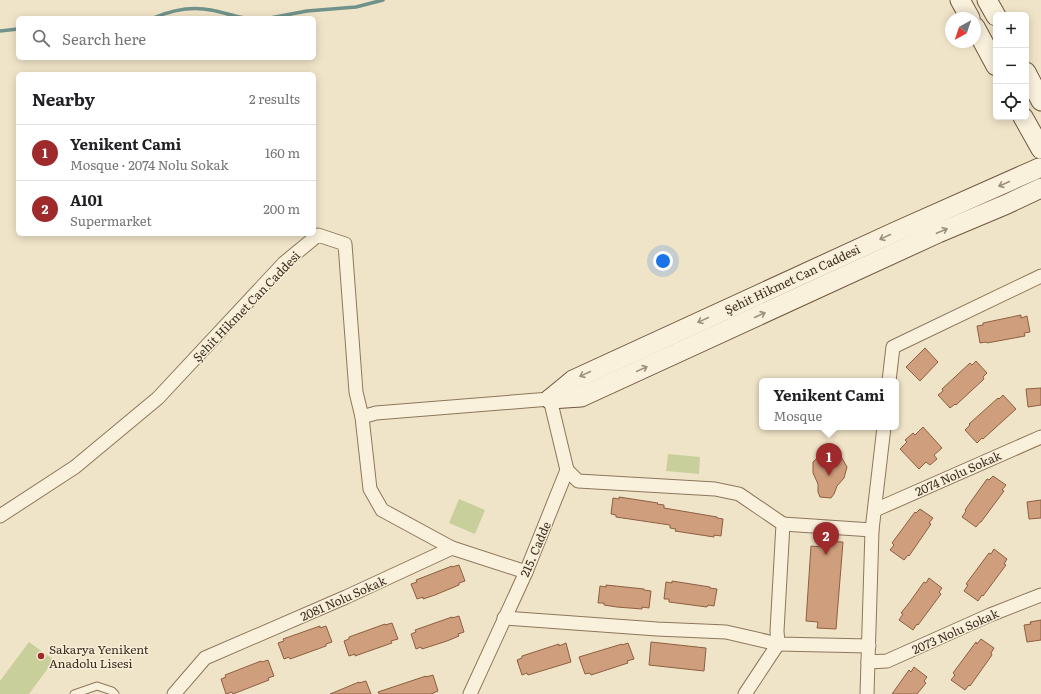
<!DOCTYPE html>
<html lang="en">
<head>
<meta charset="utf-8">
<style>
  body { margin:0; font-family:Literata,serif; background:#f6f6f6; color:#202124 }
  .controls { position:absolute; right:12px; top:12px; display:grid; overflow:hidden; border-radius:6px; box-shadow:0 2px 10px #0003 }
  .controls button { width:36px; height:36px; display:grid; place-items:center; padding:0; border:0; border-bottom:1px solid #e0e0e0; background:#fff; color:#202124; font:20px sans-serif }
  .compass { position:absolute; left:945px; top:12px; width:36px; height:36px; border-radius:50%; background:#fff; box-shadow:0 2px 10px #0003; rotate:220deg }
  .you { position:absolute; left:663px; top:261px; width:14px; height:14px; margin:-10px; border:3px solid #fff; border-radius:50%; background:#1a73e8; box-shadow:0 0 0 6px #1a73e833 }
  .badge { display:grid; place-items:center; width:26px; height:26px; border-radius:50%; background:#9e2a2b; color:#fff; font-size:13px; font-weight:700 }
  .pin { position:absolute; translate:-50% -33px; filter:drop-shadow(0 1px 2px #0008) }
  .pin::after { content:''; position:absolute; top:21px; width:14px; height:12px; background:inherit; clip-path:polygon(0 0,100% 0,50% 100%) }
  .popup { position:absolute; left:759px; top:378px; width:140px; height:52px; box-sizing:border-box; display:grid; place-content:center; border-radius:6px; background:#fff; filter:drop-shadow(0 1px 3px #0005); font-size:13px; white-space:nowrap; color:#757577 }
  .popup b { font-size:15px; color:#202124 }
  .popup::after { content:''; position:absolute; left:50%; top:100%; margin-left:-8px; border:8px solid transparent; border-top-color:#fff }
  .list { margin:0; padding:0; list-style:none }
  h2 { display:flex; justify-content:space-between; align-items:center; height:52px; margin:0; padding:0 16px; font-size:17px }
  h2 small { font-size:13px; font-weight:400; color:#757577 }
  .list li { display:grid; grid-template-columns:26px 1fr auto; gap:12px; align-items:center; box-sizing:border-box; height:56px; padding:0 16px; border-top:1px solid #e0e0e0 }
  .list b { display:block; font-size:15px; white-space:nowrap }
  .list p { margin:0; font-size:13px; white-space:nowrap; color:#757577 }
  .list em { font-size:13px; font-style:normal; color:#757577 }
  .icon { flex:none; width:22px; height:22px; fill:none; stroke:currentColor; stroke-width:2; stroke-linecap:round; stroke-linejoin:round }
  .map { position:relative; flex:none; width:1041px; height:694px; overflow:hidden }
  .search { position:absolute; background:#fff; box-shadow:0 2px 10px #0003; left:16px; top:16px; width:300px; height:44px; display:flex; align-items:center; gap:10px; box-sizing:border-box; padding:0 14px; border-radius:6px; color:#757577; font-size:15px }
  .panel { position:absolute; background:#fff; box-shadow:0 2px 10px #0003; left:16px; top:72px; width:300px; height:164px; border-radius:6px }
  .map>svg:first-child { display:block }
  .green { fill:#c9cf9b }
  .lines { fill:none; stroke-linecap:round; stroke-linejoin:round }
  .stream { stroke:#6f938a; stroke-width:3.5 }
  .building { fill:#cf9f7d; stroke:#8d5f41 }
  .lane-casing { stroke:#8d765c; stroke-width:9 }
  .street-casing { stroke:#8d765c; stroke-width:15 }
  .secondary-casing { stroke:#6f573f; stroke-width:21 }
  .lane { stroke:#faf1dc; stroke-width:7 }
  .street { stroke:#faf1dc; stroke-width:13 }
  .secondary { stroke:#faf1dc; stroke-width:19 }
  .oneway { stroke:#9c907e }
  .poi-dot { fill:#9e2a2b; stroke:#f7eed8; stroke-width:1.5 }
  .labels { text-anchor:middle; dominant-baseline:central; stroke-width:3; stroke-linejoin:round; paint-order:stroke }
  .street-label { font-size:12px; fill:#3d2e20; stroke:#f7eed8 }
  .poi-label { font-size:12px; fill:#3d2e20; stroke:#f7eed8; text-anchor:start }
</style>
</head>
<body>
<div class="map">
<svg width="1041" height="694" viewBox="0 0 1041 694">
  <rect width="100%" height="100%" fill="#f0e4c8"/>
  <g class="green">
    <path d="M668,454L700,457L699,474L666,471Z"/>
    <path d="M459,499L485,510L475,534L449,523Z"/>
    <path d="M29,642L54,660L29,694H0V681Z"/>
  </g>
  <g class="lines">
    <g class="stream">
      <path d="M153,18C172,10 192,6 211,10C222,12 233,16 244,18"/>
      <path d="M270,18L307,11L356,7L383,0"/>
      <path d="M0,31L18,29"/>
    </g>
  </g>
  <g class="building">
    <path d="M1021,315V318L1027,316L1030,332L1024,333L1025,336L987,343L986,342L980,343L977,326L983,325V323Z"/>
    <path d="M925,348L938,362L920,381L906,367Z"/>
    <path d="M976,361L987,373L983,377L984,379L956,405L955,404L950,408L938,395L943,391L942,389L970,363L972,365Z"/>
    <path d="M1041,388V405L1028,407L1026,389Z"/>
    <path d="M1003,395L1016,409L983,439L982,438L977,443L965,430L970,425L969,424L998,398L999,399Z"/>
    <path d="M923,427L942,448L934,455L937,459L930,465L926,462L919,469L900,449L907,442L905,440L913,433L915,435Z"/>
    <path d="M825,451L839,453L847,467L844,478L837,486L834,494L831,498L820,497L818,492V484L813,473V462Z"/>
    <path d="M993,476L1006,485L1002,490L1004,491L981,522H980L976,527L962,517L966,511L965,510L972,500L987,479L989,480Z"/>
    <path d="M619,497L658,503L657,504L664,505V508L717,517V518L723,519L721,536L714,535V537L675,531L676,529L670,528V525L616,517V515L611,514L613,498L619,499Z"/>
    <path d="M1041,500V518L1029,519L1027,502Z"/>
    <path d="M920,509L933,518L929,523L931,524L909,556L908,555L904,560L890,550L894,545L892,543L915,512L916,513Z"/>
    <path d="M823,541L843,542L836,629L817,628L818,622L806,621L811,546L822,547Z"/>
    <path d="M994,549L1007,559L1004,564L1006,565L983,596L982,595L978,601L964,591L968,585L966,584L989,553L991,554Z"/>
    <path d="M459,565L465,581L459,583V585L435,595L423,599V597L417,599L411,584L417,582L416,580L452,566V567Z"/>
    <path d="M929,578L942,588L939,592L941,594L918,625L917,624L913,630L899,620L903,614L901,613L909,603L924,582L926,583Z"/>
    <path d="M672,581L710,587V588L717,589L714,606L708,605L707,607L669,602V599H664L666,582L672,583Z"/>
    <path d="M606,585L644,589V590L651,591L649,608L642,607V609L617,607L604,605V603H598L600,586L606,587Z"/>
    <path d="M459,616L464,632L458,634L459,636L447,641L422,649L421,647L416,649L411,634L416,632L415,630L452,617V618Z"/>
    <path d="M1041,620V640L1027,642L1024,625L1031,624L1030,622Z"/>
    <path d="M392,623L398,639L391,641L392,643L355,656V654L349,656L344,641L349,639V637L385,624V625Z"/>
    <path d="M320,626V628L326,626L332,642L326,644V646L290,659L289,657L284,659L278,643L284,641L283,639Z"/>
    <path d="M981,639L994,648L991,653L992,655L970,686L969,685L965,690L951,680L955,675L953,673L976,642L977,644Z"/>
    <path d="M651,642L706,648L704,671L649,665Z"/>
    <path d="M566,643L571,662L528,675L527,673L522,675L517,660L522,658V656L559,644V646Z"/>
    <path d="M628,643L634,659L627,661L628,663L591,675L590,673L585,674L579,657L622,644V645Z"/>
    <path d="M268,660L274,676L268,678L269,680L233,694L232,692L226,694L221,679L226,677L225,675L261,661L262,662Z"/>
    <path d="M914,667L927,677L924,681L926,683L917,694H892L909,670L911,672Z"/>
    <path d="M433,675L438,691L431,694H379L378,692L426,676V677Z"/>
    <path d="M366,681L371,694H330L359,682V683Z"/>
  </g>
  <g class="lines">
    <g class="lane-casing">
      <path id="lane" d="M74,694L97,686L112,691L115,694"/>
    </g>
    <g class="street-casing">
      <g id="street">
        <path d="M889,381L893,347L1041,276"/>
        <path d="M362,417L370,489L382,510L452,548"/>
        <path d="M567,470L578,481L715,489L739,494L783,524L777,631L778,644L869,646"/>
        <path d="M875,510L1041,437"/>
        <path d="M0,516L75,467L158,398L284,263L318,235L345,244L356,392L362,417L376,413L550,399L567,470L526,572L470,694"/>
        <path d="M783,524L872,530"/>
        <path d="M504,618L657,629L726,632L778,644L745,694"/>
        <path d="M868,662L887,661L990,615L1041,595"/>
        <path d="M174,694L205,658L346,597L452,548L526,572"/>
        <path d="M867,694L872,530L884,427"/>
      </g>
    </g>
    <g class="secondary-casing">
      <g id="secondary">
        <path d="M960,0L970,18"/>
        <path d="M987,0L996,16"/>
        <path d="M975,27L996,66"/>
        <path d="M1026,72L1041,101"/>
        <path d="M1023,117L1041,149"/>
        <path d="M550,399L573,380L895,232L1039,168"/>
        <path d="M550,399L581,397L938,233L1007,204L1041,188"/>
      </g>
    </g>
    <use href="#lane" class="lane"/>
    <use href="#street" class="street"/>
    <use href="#secondary" class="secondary"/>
  </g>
  <defs><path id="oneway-shaft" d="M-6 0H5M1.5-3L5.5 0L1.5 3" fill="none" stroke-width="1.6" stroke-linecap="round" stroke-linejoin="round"/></defs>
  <g class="oneway">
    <use href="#oneway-shaft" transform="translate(1004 184) rotate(156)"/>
    <use href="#oneway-shaft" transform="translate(942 231) rotate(-23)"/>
    <use href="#oneway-shaft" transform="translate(885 237) rotate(155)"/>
    <use href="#oneway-shaft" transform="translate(760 315) rotate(-25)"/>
    <use href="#oneway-shaft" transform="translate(703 320) rotate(155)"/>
    <use href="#oneway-shaft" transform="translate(642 369) rotate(-25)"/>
    <use href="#oneway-shaft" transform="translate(585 374) rotate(155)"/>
  </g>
  <circle class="poi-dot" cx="41" cy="656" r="4"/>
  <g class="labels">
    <g class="street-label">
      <text transform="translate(792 279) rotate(-25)">Şehit Hikmet Can Caddesi</text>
      <text transform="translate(246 306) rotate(-46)">Şehit Hikmet Can Caddesi</text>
      <text transform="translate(958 473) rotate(-24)">2074 Nolu Sokak</text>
      <text transform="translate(535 549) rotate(-67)">215. Cadde</text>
      <text transform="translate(343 598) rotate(-24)">2081 Nolu Sokak</text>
      <text transform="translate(955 631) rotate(-24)">2073 Nolu Sokak</text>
    </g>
    <g class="poi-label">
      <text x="49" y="649">Sakarya Yenikent<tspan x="49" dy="14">Anadolu Lisesi</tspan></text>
    </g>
  </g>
</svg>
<div class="controls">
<button>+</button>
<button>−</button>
<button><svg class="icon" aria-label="locate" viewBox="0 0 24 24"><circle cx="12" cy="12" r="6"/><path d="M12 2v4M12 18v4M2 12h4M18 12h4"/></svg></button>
</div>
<svg class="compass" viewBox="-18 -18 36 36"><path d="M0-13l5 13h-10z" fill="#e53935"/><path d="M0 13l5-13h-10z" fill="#757577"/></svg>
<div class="you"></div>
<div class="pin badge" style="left:829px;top:476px">1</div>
<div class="popup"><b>Yenikent Cami</b>Mosque</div>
<div class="pin badge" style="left:826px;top:555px">2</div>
<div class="search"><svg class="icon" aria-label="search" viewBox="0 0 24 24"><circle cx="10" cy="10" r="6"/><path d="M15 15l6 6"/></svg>Search here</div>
<section class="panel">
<h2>Nearby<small>2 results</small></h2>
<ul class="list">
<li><span class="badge">1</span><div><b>Yenikent Cami</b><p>Mosque · 2074 Nolu Sokak</p></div><em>160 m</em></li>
<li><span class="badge">2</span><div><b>A101</b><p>Supermarket</p></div><em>200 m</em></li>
</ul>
</section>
</div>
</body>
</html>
